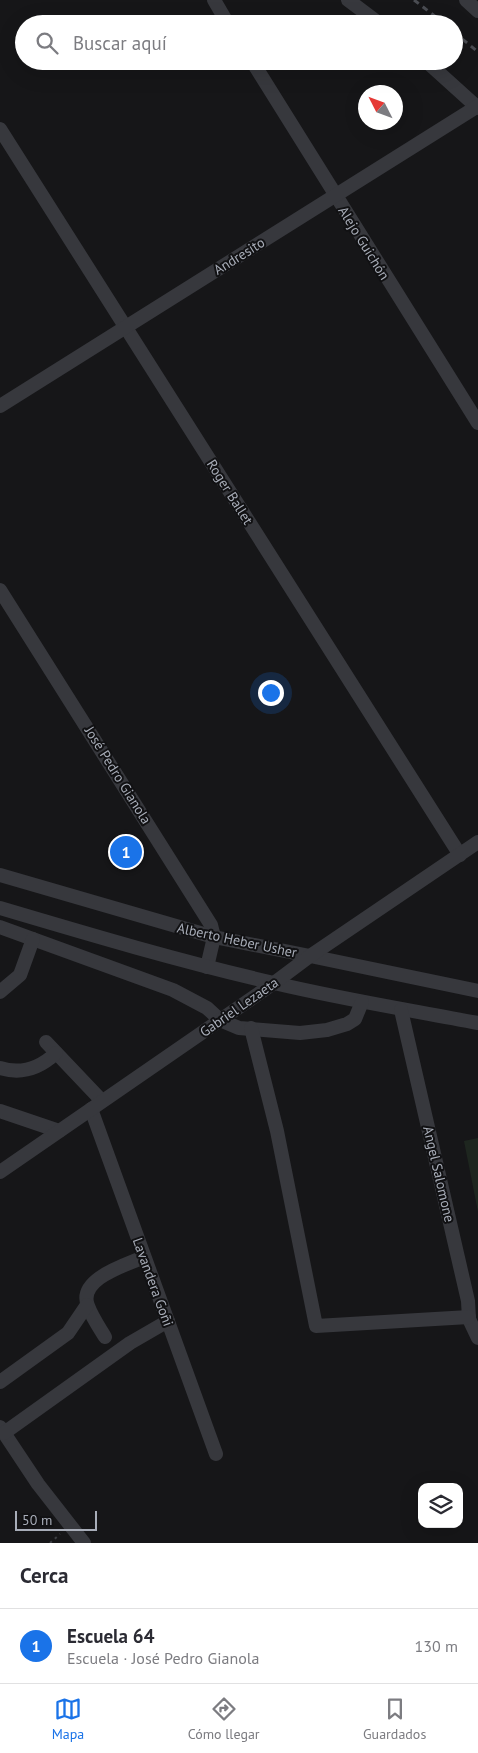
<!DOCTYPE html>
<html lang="es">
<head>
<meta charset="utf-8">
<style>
  body { margin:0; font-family:"PT Sans",sans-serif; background:#f2f2f3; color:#2b2b33 }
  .controls { position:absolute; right:15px; bottom:15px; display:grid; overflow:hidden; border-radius:10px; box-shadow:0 5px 20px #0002 }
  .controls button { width:45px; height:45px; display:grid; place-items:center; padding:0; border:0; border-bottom:1px solid #e1e1e2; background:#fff; color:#2b2b33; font:25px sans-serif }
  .compass { position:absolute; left:358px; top:85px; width:45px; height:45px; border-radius:50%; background:#fff; box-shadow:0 5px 20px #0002; rotate:312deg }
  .scale { position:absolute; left:15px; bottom:12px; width:82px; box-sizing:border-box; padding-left:5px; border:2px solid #a8adb8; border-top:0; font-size:14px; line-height:18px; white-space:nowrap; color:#a8adb8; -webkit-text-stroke:4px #111113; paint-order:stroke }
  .you { position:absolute; left:270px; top:692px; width:18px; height:18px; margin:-12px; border:4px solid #fff; border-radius:50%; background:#1a73e8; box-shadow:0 0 0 8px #1a73e833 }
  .badge { display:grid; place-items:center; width:32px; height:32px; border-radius:50%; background:#1a73e8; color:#fff; font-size:16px; font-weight:700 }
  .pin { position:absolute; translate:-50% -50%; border:2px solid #fff; box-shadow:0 1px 5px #0006 }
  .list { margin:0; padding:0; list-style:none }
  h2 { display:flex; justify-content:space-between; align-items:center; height:65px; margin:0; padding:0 20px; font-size:21px }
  h2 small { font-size:16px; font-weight:400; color:#7c7c81 }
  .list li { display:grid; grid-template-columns:32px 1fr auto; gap:15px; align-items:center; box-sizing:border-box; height:75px; padding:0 20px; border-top:1px solid #e1e1e2 }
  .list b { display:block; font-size:19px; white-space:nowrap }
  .list p { margin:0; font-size:16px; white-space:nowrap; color:#7c7c81 }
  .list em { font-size:16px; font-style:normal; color:#7c7c81 }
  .icon { flex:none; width:28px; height:28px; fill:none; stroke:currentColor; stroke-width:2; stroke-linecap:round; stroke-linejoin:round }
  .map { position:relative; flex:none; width:478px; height:1543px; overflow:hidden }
  .search { position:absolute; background:#fff; box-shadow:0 5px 20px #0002; left:15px; right:15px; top:15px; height:55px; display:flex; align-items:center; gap:12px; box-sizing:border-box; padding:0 18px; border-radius:28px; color:#7c7c81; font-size:19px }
  .sheet { height:140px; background:#fff }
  nav { display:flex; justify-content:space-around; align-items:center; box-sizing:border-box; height:70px; border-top:1px solid #e1e1e2; background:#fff; font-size:14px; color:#7c7c81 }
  nav a { display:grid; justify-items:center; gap:2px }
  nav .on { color:#1a73e8 }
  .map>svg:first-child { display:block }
  .green { fill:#1e261f }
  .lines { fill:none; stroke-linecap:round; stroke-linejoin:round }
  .path { stroke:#3d3f44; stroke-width:2; stroke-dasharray:2.5 4; stroke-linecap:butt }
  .minor { stroke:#37383d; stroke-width:14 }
  .rail { stroke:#4a4c52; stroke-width:3; stroke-dasharray:6 5; stroke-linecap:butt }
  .labels { text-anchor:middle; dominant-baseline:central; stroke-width:4; stroke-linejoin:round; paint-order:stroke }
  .street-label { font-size:14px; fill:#a8adb8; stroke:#111113 }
</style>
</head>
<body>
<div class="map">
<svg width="478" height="1543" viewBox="0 0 478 1543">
  <rect width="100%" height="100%" fill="#161618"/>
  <path class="green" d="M478,1138V1212L464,1141Z"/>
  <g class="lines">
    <path class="path" d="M50,1543L60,1534"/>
    <g class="minor">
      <path d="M214,0L228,24"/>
      <path d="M348,0L380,24"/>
      <path d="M466,0L478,11"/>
      <path d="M252,61L478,423"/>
      <path d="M426,61L478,108"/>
      <path d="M0,129L460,855"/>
      <path d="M0,406L478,106"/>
      <path d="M0,590L211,925L214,937L207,967"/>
      <path d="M0,875L214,937L310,956L478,991"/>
      <path d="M0,908C91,935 182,962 274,983C341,999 410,1010 478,1023"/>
      <path d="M0,927L173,990L207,1008L220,1020L239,1028L300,1033L327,1030L347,1024L355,1019L362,1002"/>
      <path d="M0,992L20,975L33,939"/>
      <path d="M401,1010L468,1301L469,1319L478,1338"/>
      <path d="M251,1028L277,1131L316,1326L469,1317"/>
      <path d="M46,1042L102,1101"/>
      <path d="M0,1068C22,1075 40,1068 56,1053"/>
      <path d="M91,1109L216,1454"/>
      <path d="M0,1111L59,1131"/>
      <path d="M0,1172L274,983L310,956L478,842"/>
      <path d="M105,1337C99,1327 92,1317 88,1306C77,1279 126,1265 144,1257"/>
      <path d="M0,1382L68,1333L87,1305"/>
      <path d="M0,1427L38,1484L84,1543"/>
      <path d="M4,1433L130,1343L168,1321"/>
    </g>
    <g class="rail">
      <path d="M414,0L445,24"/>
      <path d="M454,32L478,52"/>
    </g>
  </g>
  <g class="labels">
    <g class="street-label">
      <text transform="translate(364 243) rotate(58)">Alejo Guichón</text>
      <text transform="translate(239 256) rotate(-32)">Andresito</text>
      <text transform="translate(230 492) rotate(58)">Roger Ballet</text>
      <text transform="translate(118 775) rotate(58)">José Pedro Gianola</text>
      <text transform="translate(237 940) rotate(12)">Alberto Heber Usher</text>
      <text transform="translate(239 1007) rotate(-35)">Gabriel Lezaeta</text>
      <text transform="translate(439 1174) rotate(77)">Angel Salomone</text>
      <text transform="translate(153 1282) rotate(70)">Lavandera Goñi</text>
    </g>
  </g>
</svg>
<div class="controls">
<button><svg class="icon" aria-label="layers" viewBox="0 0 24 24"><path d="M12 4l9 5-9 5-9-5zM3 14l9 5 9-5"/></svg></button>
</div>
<svg class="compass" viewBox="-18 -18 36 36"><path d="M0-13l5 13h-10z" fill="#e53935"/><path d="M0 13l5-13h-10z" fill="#7c7c81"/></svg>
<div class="scale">50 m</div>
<div class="you"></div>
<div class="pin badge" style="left:126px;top:852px">1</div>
<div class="search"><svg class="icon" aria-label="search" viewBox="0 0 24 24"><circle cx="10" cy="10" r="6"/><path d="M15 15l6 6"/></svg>Buscar aquí</div>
</div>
<section class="sheet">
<h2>Cerca<small></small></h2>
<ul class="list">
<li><span class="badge">1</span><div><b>Escuela 64</b><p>Escuela · José Pedro Gianola</p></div><em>130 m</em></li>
</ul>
</section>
<nav>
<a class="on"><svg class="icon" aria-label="map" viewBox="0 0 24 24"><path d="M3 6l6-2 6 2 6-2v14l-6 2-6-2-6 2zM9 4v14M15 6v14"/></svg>Mapa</a>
<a><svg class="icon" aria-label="directions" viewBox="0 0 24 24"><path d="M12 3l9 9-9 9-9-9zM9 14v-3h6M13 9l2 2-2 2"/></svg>Cómo llegar</a>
<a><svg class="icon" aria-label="saved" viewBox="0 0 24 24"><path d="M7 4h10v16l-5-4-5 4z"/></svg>Guardados</a>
</nav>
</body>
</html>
